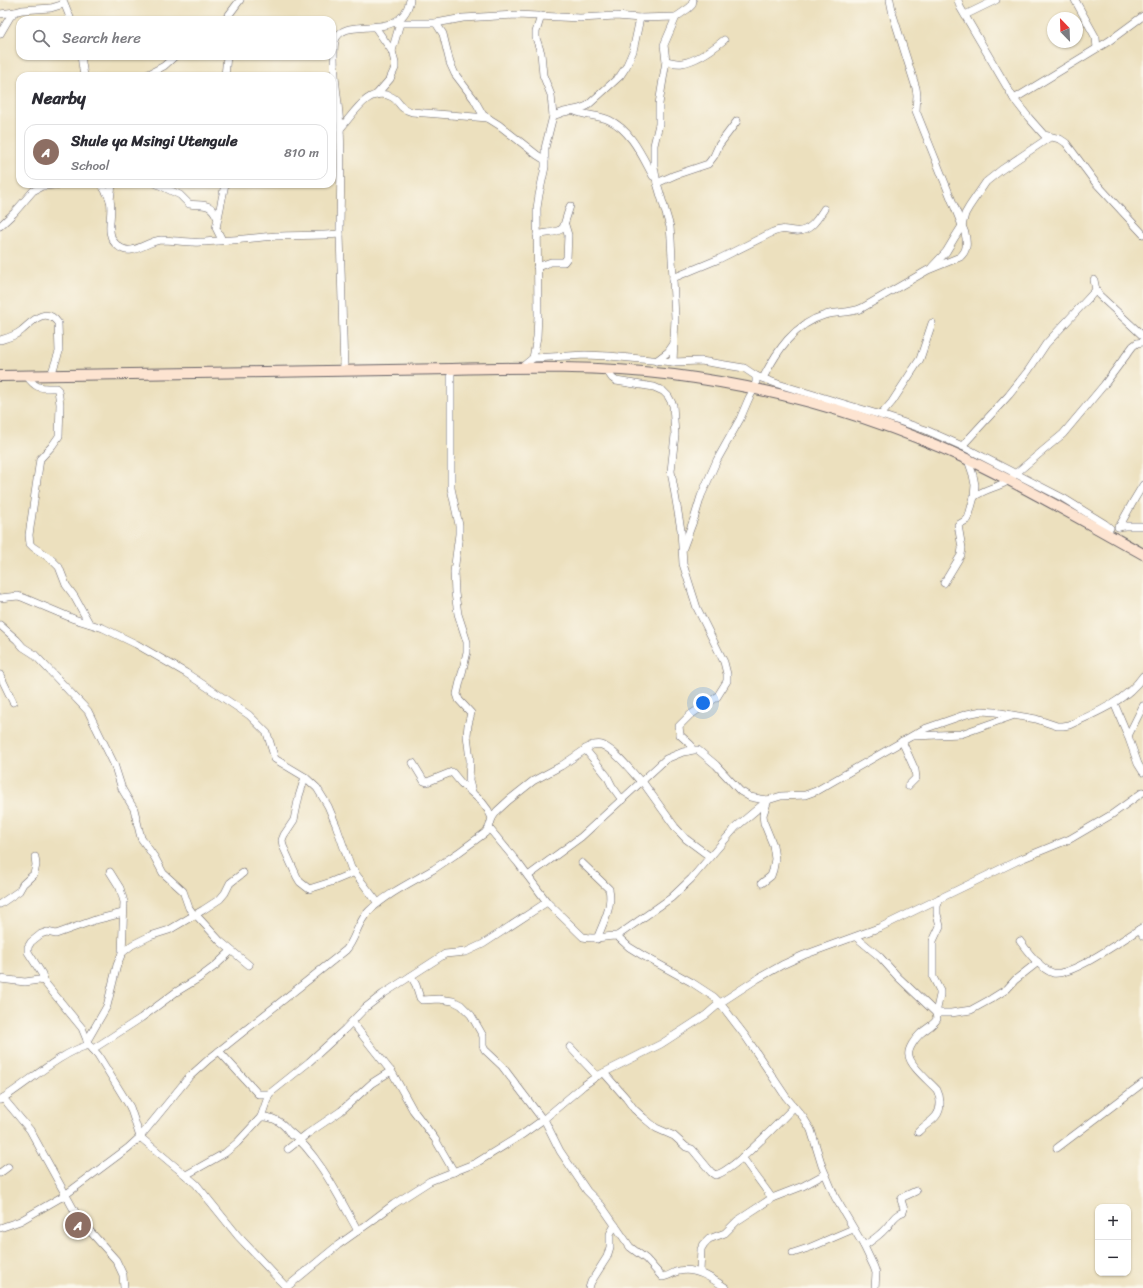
<!DOCTYPE html>
<html lang="en">
<head>
<meta charset="utf-8">
<style>
  body { margin:0; font-family:Sriracha,sans-serif; background:#f7f7f7; color:#2b2b33 }
  .controls { position:absolute; right:12px; bottom:12px; display:grid; overflow:hidden; border-radius:8px; box-shadow:0 1px 3px #0004 }
  .controls button { width:36px; height:36px; display:grid; place-items:center; padding:0; border:0; border-bottom:1px solid #e1e1e2; background:#fff; color:#2b2b33; font:20px sans-serif }
  .compass { position:absolute; left:1047px; top:12px; width:36px; height:36px; border-radius:50%; background:#fff; box-shadow:0 1px 3px #0004; rotate:337deg }
  .you { position:absolute; left:703px; top:703px; width:14px; height:14px; margin:-10px; border:3px solid #fff; border-radius:50%; background:#1a73e8; box-shadow:0 0 0 6px #1a73e833 }
  .badge { display:grid; place-items:center; width:26px; height:26px; border-radius:50%; background:#d1495b; color:#fff; font-size:13px; font-weight:700 }
  .pin { position:absolute; translate:-50% -50%; border:2px solid #fff; box-shadow:0 1px 4px #0006 }
  .list { margin:0; padding:0; list-style:none }
  h2 { display:flex; justify-content:space-between; align-items:center; height:52px; margin:0; padding:0 16px; font-size:17px }
  h2 small { font-size:13px; font-weight:400; color:#7c7c81 }
  .list li { display:grid; grid-template-columns:26px 1fr auto; gap:12px; align-items:center; box-sizing:border-box; height:56px; margin:0 8px 8px; padding:0 8px; border:1px solid #e1e1e2; border-radius:12px }
  .list b { display:block; font-size:15px; white-space:nowrap }
  .list p { margin:0; font-size:13px; white-space:nowrap; color:#7c7c81 }
  .list em { font-size:13px; font-style:normal; color:#7c7c81 }
  .icon { flex:none; width:22px; height:22px; fill:none; stroke:currentColor; stroke-width:2; stroke-linecap:round; stroke-linejoin:round }
  .map { position:relative; flex:none; width:1143px; height:1288px; overflow:hidden }
  .search { position:absolute; background:#fff; box-shadow:0 1px 3px #0004; left:16px; top:16px; width:320px; height:44px; display:flex; align-items:center; gap:10px; box-sizing:border-box; padding:0 14px; border-radius:12px; color:#7c7c81; font-size:15px }
  .panel { position:absolute; background:#fff; box-shadow:0 1px 3px #0004; left:16px; top:72px; width:320px; height:116px; border-radius:12px }
  .map>svg:first-child { display:block }
  .lines { fill:none; stroke-linecap:round; stroke-linejoin:round }
  .street-casing { stroke:#696469; stroke-width:8 }
  .secondary-casing { stroke:#696469; stroke-width:12 }
  .street { stroke:#fff; stroke-width:7 }
  .secondary { stroke:#fde4d1; stroke-width:10 }
</style>
</head>
<body>
<div class="map">
<svg width="1143" height="1288" viewBox="0 0 1143 1288">
  <rect width="100%" height="100%" fill="#fbf7ec"/>
  <filter id="ink" filterUnits="userSpaceOnUse"><feTurbulence type="fractalNoise" baseFrequency=".025" numOctaves="2"/><feDisplacementMap in="SourceGraphic" scale="8" xChannelSelector="R" yChannelSelector="G"/><feConvolveMatrix kernelMatrix="1 2 1 2 8 2 1 2 1" color-interpolation-filters="sRGB"/></filter>
  <filter id="wash" filterUnits="userSpaceOnUse"><feTurbulence type="fractalNoise" baseFrequency=".012" numOctaves="4" result="noise"/><feDisplacementMap in="SourceGraphic" scale="16" xChannelSelector="R" yChannelSelector="G"/><feGaussianBlur stdDeviation="0.9" result="paint"/><feColorMatrix in="noise" values="0 0 0 0 0 0 0 0 0 0 0 0 0 0 0 0 0 1.4 0 .05"/><feComposite in="paint" operator="in"/></filter>
  <g filter="url(#wash)">
    <rect width="100%" height="100%" fill="#ece0be"/>
  </g>
  <g filter="url(#ink)">
    <g class="lines">
      <g class="street-casing">
        <g id="street">
          <path d="M63,0L71,20"/>
          <path d="M958,0L960,7L1014,99L1029,118L1044,135L1060,139L1066,143L1095,182L1143,234"/>
          <path d="M1075,0L1096,38L1097,48"/>
          <path d="M0,14L15,12"/>
          <path d="M965,15L996,0"/>
          <path d="M225,20L240,0"/>
          <path d="M396,23H436L463,18L517,15L580,18L616,16L640,18L676,17"/>
          <path d="M436,23L443,34L450,63L455,74L474,99L483,115L499,125L537,155L545,160"/>
          <path d="M375,27L392,51L395,63V68L390,79L376,95"/>
          <path d="M0,34L10,17L15,12L22,10L51,8L64,4"/>
          <path d="M392,51L400,23"/>
          <path d="M81,56L84,76"/>
          <path d="M666,61C671,62 677,64 682,63C697,61 713,49 724,40"/>
          <path d="M145,76L164,66L175,56"/>
          <path d="M225,76L227,56"/>
          <path d="M1014,99L1109,41L1143,16"/>
          <path d="M575,111C586,116 598,115 609,120C631,130 642,156 653,176"/>
          <path d="M553,116L564,112L579,109L587,106L620,76L626,67L633,51L640,18"/>
          <path d="M340,129C353,115 368,85 392,97C398,100 399,105 403,108C406,110 409,111 412,112L488,118"/>
          <path d="M657,183L675,175L708,164L714,156L719,145L737,121"/>
          <path d="M101,184C104,189 108,194 110,200C114,214 103,235 118,246C132,258 146,241 161,240C174,240 187,243 200,242C226,241 251,238 276,236C298,235 319,236 340,234"/>
          <path d="M157,184L180,195L189,204C204,206 210,202 217,217"/>
          <path d="M45,186L63,184"/>
          <path d="M110,200L112,184"/>
          <path d="M0,226L14,213L33,191L46,184"/>
          <path d="M537,235C546,232 556,234 563,228L570,206"/>
          <path d="M222,240L216,228L225,184"/>
          <path d="M537,267L551,262H564L567,258L568,235L565,225"/>
          <path d="M932,267L946,252L955,237L962,226L965,214L969,207L986,182L1001,170L1050,137"/>
          <path d="M673,278L719,259L773,232C783,228 785,230 795,231C809,233 817,220 824,209"/>
          <path d="M1094,280L1096,290L1099,295L1143,336"/>
          <path d="M0,340C7,338 15,336 21,331C31,323 45,305 58,323L59,352L51,375"/>
          <path d="M533,358L537,337L538,315L537,208L539,195L545,167V148L553,116L551,95L543,75L541,53L536,38V32L541,16"/>
          <path d="M656,361L668,352L673,345"/>
          <path d="M673,362L675,318L671,239L670,227L657,183L654,167V145L659,124V104L666,61L664,45L676,17L689,8L692,5L693,0"/>
          <path d="M522,367L533,358L585,355L609,356L673,362L701,361L744,368L756,376L778,384L881,415L926,430L962,446L1063,498L1105,524L1110,528"/>
          <path d="M451,369V488L459,525V534L454,572L455,593L458,614L467,642V652L457,694L459,700L471,713L468,725L467,735L470,760L469,781L472,792"/>
          <path d="M606,369L612,378L616,381L654,387L663,391L668,396L673,405L675,435L671,471L681,530L683,564L697,608L724,662L727,674V681L717,697L690,715L679,726L680,735L691,745V747L688,751"/>
          <path d="M344,370C343,325 341,279 340,234C340,199 342,163 340,128C339,104 334,80 334,56C334,51 334,45 335,41C343,13 401,45 410,0"/>
          <path d="M26,375C36,389 39,388 56,388L58,390L60,404L59,436L52,446L40,459L29,535L30,544L33,547L51,559L59,567L66,585L74,596L89,623"/>
          <path d="M763,378C777,351 794,324 825,315C838,311 849,314 862,308L928,270L960,257C968,250 967,242 965,233L916,111L917,95L916,88L893,15L890,0"/>
          <path d="M881,415L892,402L920,359L932,323"/>
          <path d="M962,446L1009,395L1028,371L1046,344L1096,290"/>
          <path d="M974,497C986,487 1006,487 1015,474L1063,434L1104,385L1133,346L1137,343L1143,342"/>
          <path d="M1118,527L1125,526H1143"/>
          <path d="M1119,527L1134,500L1143,485"/>
          <path d="M683,548L695,516L701,496L717,460L740,419L749,398L754,389L756,382V376"/>
          <path d="M944,583L961,555L962,548L958,525L968,519L974,497L975,485L973,475L968,460"/>
          <path d="M0,598L18,596L24,598L74,619L103,628L136,644L186,673L249,715L267,733L275,759L305,777L317,788L328,806L336,825L351,868L378,903"/>
          <path d="M0,625L17,640L23,647L34,654L88,711L114,764L122,789L134,809L141,838L155,858L163,873L183,891L189,908L195,916"/>
          <path d="M0,675L13,702"/>
          <path d="M1114,703L1128,736L1138,764L1143,772"/>
          <path d="M914,736L961,734L1012,716"/>
          <path d="M1128,736L1143,706"/>
          <path d="M902,741L915,770L916,778L908,786"/>
          <path d="M585,749L607,776L612,786L622,800"/>
          <path d="M413,763L424,781L427,782L452,772L461,783L482,802L488,810L492,818"/>
          <path d="M305,777L299,796L294,820L284,835L282,840L283,846L297,877L300,882L309,889L331,882L355,872"/>
          <path d="M642,781L675,827L686,839L709,856"/>
          <path d="M489,828L518,863L547,902L583,937C595,940 606,936 617,936L629,947L642,955L691,982L714,997L720,1003L746,1037L786,1097L803,1117L811,1130L822,1166L835,1197L864,1246L874,1267L876,1273L875,1288"/>
          <path d="M582,863L609,889C613,906 603,923 597,939"/>
          <path d="M110,872L120,888L124,902L122,953"/>
          <path d="M528,876L581,837L666,759L683,752L694,750H698L716,765L740,791L750,797L760,799L768,800L781,796L805,795L816,791L924,729L967,714L982,711L995,712L1036,719L1057,726H1063L1069,725C1096,713 1126,701 1143,676"/>
          <path d="M0,904L19,891L23,884L34,874L36,865L35,857"/>
          <path d="M196,915L220,941L249,965"/>
          <path d="M1140,929L1143,936"/>
          <path d="M617,936L671,898L691,879L736,827L768,800L763,815L764,823L773,845L775,859L773,870L771,876L762,883"/>
          <path d="M856,937L880,957L898,977L936,1013H951L971,1010L991,999L1007,989L1015,980L1038,962"/>
          <path d="M1020,941C1027,951 1041,969 1053,973C1072,977 1126,937 1143,927"/>
          <path d="M411,976L416,985L420,998L422,1000L439,999L453,1001L461,1005L471,1015L483,1036V1046L485,1050L502,1066L543,1120"/>
          <path d="M0,979L25,982L39,980L44,981L46,984L82,1028L89,1045L98,1055L130,1107L140,1137L196,1184L238,1236L287,1288"/>
          <path d="M44,981L42,974L28,952V947L31,942L41,934L47,932L56,934L95,920L123,913"/>
          <path d="M352,1022L393,1074L413,1110L435,1139L454,1172"/>
          <path d="M87,1041L107,1006L117,965L122,953L132,945L150,936L169,930L203,910L220,899L225,893L230,883L243,873"/>
          <path d="M570,1047L597,1076"/>
          <path d="M93,1049L141,1018L176,992L199,978L215,966L231,951"/>
          <path d="M219,1051L258,1094H269"/>
          <path d="M604,1073L626,1098L634,1109L644,1118L656,1128L674,1136L686,1147L692,1149L711,1172L715,1175C733,1172 779,1122 794,1107"/>
          <path d="M3,1098L30,1130L79,1219L116,1260L123,1275L124,1288"/>
          <path d="M0,1100C27,1084 59,1053 89,1045"/>
          <path d="M261,1117C274,1116 285,1124 291,1135"/>
          <path d="M544,1119L560,1151L587,1191L601,1205L630,1247L646,1259L662,1277C668,1277 673,1272 679,1271C696,1267 713,1279 726,1288"/>
          <path d="M289,1131C318,1153 340,1199 358,1231"/>
          <path d="M918,1132C927,1122 941,1119 940,1102C940,1098 939,1094 937,1090C929,1081 911,1067 909,1056C907,1049 916,1038 920,1034C925,1029 933,1026 937,1019L936,1013L940,995V991L933,977V941L940,926L937,914V906L940,898"/>
          <path d="M1057,1148L1143,1083"/>
          <path d="M288,1149L307,1134L341,1111L372,1083L391,1071"/>
          <path d="M742,1157L772,1198L803,1186L825,1174"/>
          <path d="M0,1173L8,1167"/>
          <path d="M186,1175L225,1153L237,1143L261,1117L269,1094L309,1062L345,1029L365,1008L383,994L445,954L466,952L483,944L547,902"/>
          <path d="M0,1228L20,1221L65,1195L128,1148L140,1137L189,1077L209,1059L346,950C356,939 357,922 369,911C388,893 412,882 434,869C451,858 468,846 485,833L489,828L492,818L497,811L509,800L533,781L561,766L592,745C596,745 599,744 602,745C616,751 631,771 641,782"/>
          <path d="M864,1246C871,1241 879,1236 885,1229C892,1223 893,1215 903,1212L904,1209L901,1200L903,1197L916,1191"/>
          <path d="M793,1253L811,1247L853,1229"/>
          <path d="M700,1272L701,1249L704,1244L709,1239L725,1233L737,1221L772,1198"/>
          <path d="M287,1287L338,1245L369,1223L394,1204L430,1181L476,1163L523,1134L544,1119L583,1086L597,1076L661,1044L706,1015L720,1003L757,979L782,965L804,955L881,927L1021,859L1070,839L1111,815L1143,792"/>
          <path d="M589,1288L591,1282L607,1257L610,1247V1234L615,1225"/>
        </g>
      </g>
      <g class="secondary-casing">
        <path id="secondary" d="M0,376L451,369C525,367 599,366 674,375C775,388 876,417 969,460C1028,488 1085,522 1143,554"/>
      </g>
      <use href="#street" class="street"/>
      <use href="#secondary" class="secondary"/>
    </g>
  </g>
</svg>
<div class="controls">
<button>+</button>
<button>−</button>
</div>
<svg class="compass" viewBox="-18 -18 36 36"><path d="M0-13l5 13h-10z" fill="#e53935"/><path d="M0 13l5-13h-10z" fill="#7c7c81"/></svg>
<div class="you"></div>
<div class="pin badge" style="left:78px;top:1225px;background:#8d6e63">A</div>
<div class="search"><svg class="icon" aria-label="search" viewBox="0 0 24 24"><circle cx="10" cy="10" r="6"/><path d="M15 15l6 6"/></svg>Search here</div>
<section class="panel">
<h2>Nearby<small></small></h2>
<ul class="list">
<li><span class="badge" style="background:#8d6e63">A</span><div><b>Shule ya Msingi Utengule</b><p>School</p></div><em>810 m</em></li>
</ul>
</section>
</div>
</body>
</html>
